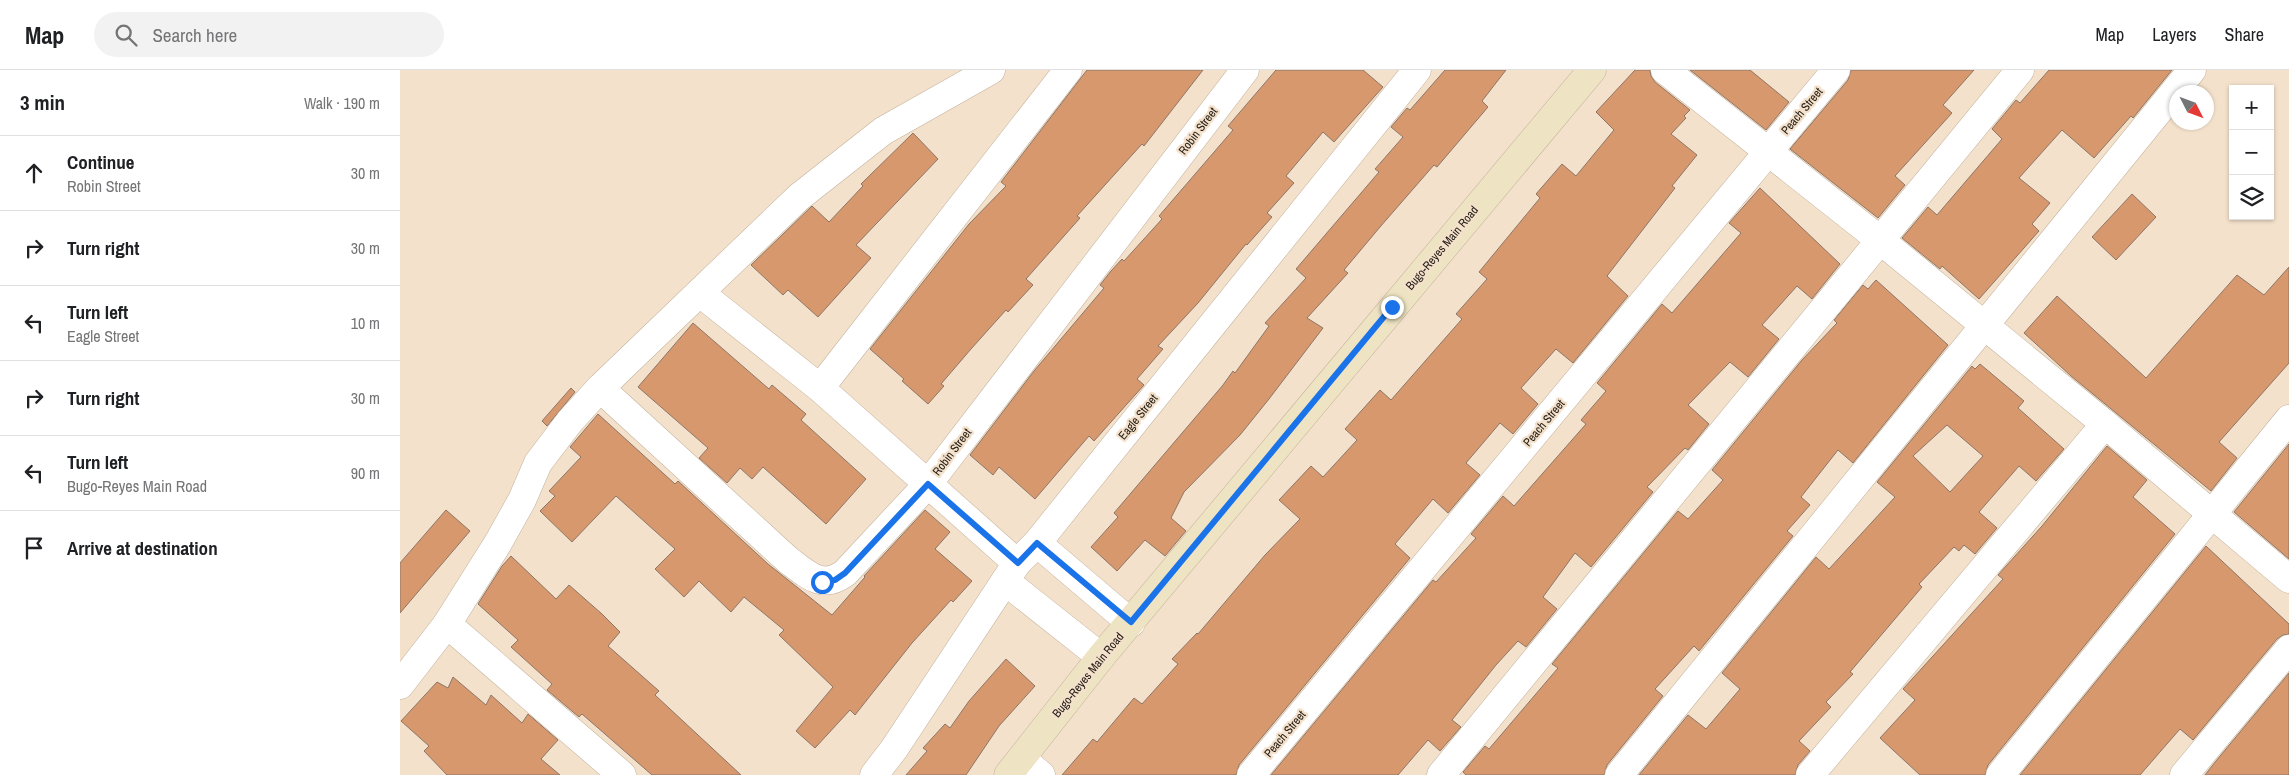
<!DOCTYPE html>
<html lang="en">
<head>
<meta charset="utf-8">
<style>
  body { margin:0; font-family:"Archivo Narrow",sans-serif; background:#f2f2f2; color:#202124 }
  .controls { position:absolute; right:15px; top:15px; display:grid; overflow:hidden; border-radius:0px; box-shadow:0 1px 4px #0004 }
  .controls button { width:45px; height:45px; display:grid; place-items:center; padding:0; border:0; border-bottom:1px solid #e0e0e0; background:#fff; color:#202124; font:25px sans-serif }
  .compass { position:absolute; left:1769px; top:15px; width:45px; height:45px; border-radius:50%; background:#fff; box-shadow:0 1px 4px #0004; rotate:132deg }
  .stop { position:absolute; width:15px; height:15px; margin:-11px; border:4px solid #1a73e8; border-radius:50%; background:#fff }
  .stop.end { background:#1a73e8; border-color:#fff; box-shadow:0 1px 5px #0008 }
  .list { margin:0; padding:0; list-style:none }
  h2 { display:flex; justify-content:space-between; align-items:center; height:65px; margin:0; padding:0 20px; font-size:21px }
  h2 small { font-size:16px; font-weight:400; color:#757577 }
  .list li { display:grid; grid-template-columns:32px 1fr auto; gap:15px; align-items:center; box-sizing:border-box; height:75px; padding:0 20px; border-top:1px solid #e0e0e0 }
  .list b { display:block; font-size:19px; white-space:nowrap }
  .list p { margin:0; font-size:16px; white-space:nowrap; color:#757577 }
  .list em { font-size:16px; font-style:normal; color:#757577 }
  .icon { flex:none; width:28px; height:28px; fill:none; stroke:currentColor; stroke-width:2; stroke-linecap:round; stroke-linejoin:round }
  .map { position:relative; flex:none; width:1889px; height:705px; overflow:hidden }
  header { display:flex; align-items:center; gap:30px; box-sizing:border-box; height:70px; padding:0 25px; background:#fff; border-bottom:1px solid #e0e0e0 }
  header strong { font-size:24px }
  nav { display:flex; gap:28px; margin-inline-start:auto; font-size:18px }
  .search { width:350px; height:45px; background:#f2f2f2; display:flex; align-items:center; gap:12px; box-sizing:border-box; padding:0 18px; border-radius:28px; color:#757577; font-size:19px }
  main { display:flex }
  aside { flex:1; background:#fff }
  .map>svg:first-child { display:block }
  .building { fill:#d8986e; stroke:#8d7667; fill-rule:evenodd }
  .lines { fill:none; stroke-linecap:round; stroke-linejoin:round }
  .street-casing { stroke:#c3b29c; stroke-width:29 }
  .secondary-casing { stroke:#c3b29c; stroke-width:29 }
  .street { stroke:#fff; stroke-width:28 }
  .secondary { stroke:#eee4c3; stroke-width:28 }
  .route { stroke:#1a73e8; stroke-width:6 }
  .labels { text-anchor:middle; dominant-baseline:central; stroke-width:4.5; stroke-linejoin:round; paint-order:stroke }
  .street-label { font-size:12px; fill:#211b13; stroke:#f4e1cb }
</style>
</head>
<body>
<header>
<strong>Map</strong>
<div class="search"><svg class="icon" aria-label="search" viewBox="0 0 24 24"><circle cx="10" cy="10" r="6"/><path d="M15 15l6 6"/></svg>Search here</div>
<nav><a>Map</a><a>Layers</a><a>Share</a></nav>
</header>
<main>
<aside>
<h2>3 min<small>Walk · 190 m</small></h2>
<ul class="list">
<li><svg class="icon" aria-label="ahead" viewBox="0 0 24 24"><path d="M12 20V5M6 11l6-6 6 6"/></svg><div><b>Continue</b><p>Robin Street</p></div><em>30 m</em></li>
<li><svg class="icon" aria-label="right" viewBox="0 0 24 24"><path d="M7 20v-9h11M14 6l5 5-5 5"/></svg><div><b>Turn right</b></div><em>30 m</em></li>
<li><svg class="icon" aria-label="left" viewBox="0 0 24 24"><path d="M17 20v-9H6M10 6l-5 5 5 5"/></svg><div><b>Turn left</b><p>Eagle Street</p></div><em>10 m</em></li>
<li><svg class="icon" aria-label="right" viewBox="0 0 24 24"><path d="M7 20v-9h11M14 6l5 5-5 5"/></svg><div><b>Turn right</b></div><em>30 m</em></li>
<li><svg class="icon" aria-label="left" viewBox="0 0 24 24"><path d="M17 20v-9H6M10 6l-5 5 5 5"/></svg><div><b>Turn left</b><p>Bugo-Reyes Main Road</p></div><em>90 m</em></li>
<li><svg class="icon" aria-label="arrive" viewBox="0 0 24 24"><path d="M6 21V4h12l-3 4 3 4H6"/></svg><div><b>Arrive at destination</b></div></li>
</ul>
</aside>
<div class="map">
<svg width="1889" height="705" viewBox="0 0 1889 705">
  <rect width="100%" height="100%" fill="#f4e1cb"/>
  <g class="building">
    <path d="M687,0H803L744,76L742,74L677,146L680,148L626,209L633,215L608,242L606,240L571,279L541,314L544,316L528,334L502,311L504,309L470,279L569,154L606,116L601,112Z"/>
    <path d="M876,0H963L983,17L934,72L923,62L886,106L894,113L867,143L872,147L847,175L846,174L798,233L758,276L763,279L737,309L744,315L694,371L689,366L635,429L599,397L593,405L570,385L634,301L704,218L700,215L711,201L722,189L724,191L762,149L759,146L833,60L828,56Z"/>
    <path d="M1045,0H1106L1082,31L1088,37L1037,97L1034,95L980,157L944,200L948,203L907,248L923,258L869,329L840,365L784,422L771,448L786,461L765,486L745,470L717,501L691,477L718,447L714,443L823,315L833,301L835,303L869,256L865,253L906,208L896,199L979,102L975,99L1003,67L991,57L1007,38L1010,40Z"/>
    <path d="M1235,0H1250L1251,6L1255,12L1290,40L1284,46L1286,48L1271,64L1297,85L1272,116L1275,118L1207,206L1228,226L1173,293L1156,279L1121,318L1138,334L1113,364L1100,353L1066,393L1080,405L1048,443L1033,429L995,474L1010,488L839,695L836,705H662L693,669L697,672L734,628L742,634L778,594L772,589L797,563L798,564L865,485L900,449L879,430L911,396L923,407L957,370L945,359L980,320L991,330L1062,249L1056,244L1087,209L1079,202L1140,128L1136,124L1162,94L1176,106L1214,60L1196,42Z"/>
    <path d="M1290,0H1350L1389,32L1366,60Z"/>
    <path d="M1451,0H1574L1543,35L1552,43L1495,106L1505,115L1478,148L1390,79L1448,10Z"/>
    <path d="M1649,0H1772L1733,48L1731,46L1694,88L1662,60L1619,108L1650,133L1632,154L1639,161L1579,229L1542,196L1540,199L1502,168L1528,137L1537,145L1602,69L1592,59L1616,30L1620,33Z"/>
    <path d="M513,63L538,89L456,175L471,188L418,247L388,220L383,225L351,195L412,136L429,152L463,116L461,114Z"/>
    <path d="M1360,118L1440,194L1412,229L1397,216L1362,255L1379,269L1348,307L1330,292L1288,335L1309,354L1288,380L1285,378L1247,417L1253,422L1191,497L1175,483L1143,527L1157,539L1126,577L1118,571L1096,595L1052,650L1061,657L1040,681L1028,670L998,705H871L1033,510L1036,512L1076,468L1071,464L1103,426L1114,436L1186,354L1181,350L1206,321L1197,313L1262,234L1272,243L1341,163L1329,153Z"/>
    <path d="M1732,124L1756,147L1716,190L1692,167Z"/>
    <path d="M1889,197V293L1819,372L1837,388L1811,421L1671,306L1624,263L1657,226L1746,308L1837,205L1864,225Z"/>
    <path d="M1476,210L1548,275L1453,393L1438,380L1401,427L1410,435L1387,461L1393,466L1299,581L1294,576L1255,619L1263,626L1207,695L1204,705H1066L1063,702L1085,676L1089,679L1158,598L1152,594L1278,441L1288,449L1323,410L1312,400L1402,290L1437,253L1434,250L1463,215L1468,219Z"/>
    <path d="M293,253L369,319L372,315L406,344L401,350L466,409L426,454L363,397L352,409L340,398L327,413L299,388L308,378L238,317Z"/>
    <path d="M1580,294L1624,331L1618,338L1664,379L1636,411L1619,396L1579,442L1597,458L1575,484L1564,475L1559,481L1554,477L1519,514L1522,517L1450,602L1453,604L1426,632L1431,637L1399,671L1410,681L1398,695L1395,705H1239L1288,645L1306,659L1340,619L1322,603L1416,487L1429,499L1495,427L1477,412L1572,296L1575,299ZM1547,355L1583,386L1550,422L1513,386Z"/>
    <path d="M171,318L175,322L147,356L142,351Z"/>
    <path d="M198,344L275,414L278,411L368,494L432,545L465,507L464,506L525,440L550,462L535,479L572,511L553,532L551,530L512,573L455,645L450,640L415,678L396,661L433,617L379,565L384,560L344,527L331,542L299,511L284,527L255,499L275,479L216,426L172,472L140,441L155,426L149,421L181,387L170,377Z"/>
    <path d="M1889,374V489L1834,442Z"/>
    <path d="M1707,376L1747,410L1733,427L1775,464L1588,695L1585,705H1520L1480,668L1515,630L1503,619L1603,509L1598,505L1642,456Z"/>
    <path d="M46,440L70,461L0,543V493Z"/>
    <path d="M1806,476L1889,554V564L1883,565L1877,569L1793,670L1780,659L1740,705H1620Z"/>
    <path d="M111,486L156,529L169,515L202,544L220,562L208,576L259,621L255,625L341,705H252L182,644L179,647L147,620L152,614L111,577L118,570L78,534L102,496Z"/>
    <path d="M606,589L635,616L599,656L566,705H506L527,681L523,678L545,654L550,658L569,631Z"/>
    <path d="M1889,603V705H1805L1816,691Z"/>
    <path d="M53,607L86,635L91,625L122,653L128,644L158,670L141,689L160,705H47L24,681L29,676L1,651L37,612L48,618Z"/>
  </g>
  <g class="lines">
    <g class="street-casing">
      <g id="street">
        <path d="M1265,0L1480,170L1705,354L1889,509"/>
        <path d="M300,223L420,318L617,493"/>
        <path d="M200,318L388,490C408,505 422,520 445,503L528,414L845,0"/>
        <path d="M420,318L668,0"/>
        <path d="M637,473L731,553"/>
        <path d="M605,511L701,587"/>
        <path d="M47,554L222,705"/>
        <path d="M0,615L47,554L98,473L122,430L138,393L170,351L200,318L399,127L483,61L591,0"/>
        <path d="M622,689L641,705"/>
        <path d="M474,705L494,679L617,493L637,473L1017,0"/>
        <path d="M851,705L1436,0"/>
        <path d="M1041,705L1620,0"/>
        <path d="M1219,705L1792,0"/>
        <path d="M1410,705L1705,354"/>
        <path d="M1600,705L1889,349"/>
        <path d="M1784,705L1889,579"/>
      </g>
    </g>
    <g class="secondary-casing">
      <path id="secondary" d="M608,705L701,587L1192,0"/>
    </g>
    <use href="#street" class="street"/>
    <use href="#secondary" class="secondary"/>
  </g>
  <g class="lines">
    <path class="route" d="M422,512L435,510L445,503L528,414L618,493L637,473L731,552L992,237"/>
  </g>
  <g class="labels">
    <g class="street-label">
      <text transform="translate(1402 41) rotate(-50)">Peach Street</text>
      <text transform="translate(798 61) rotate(-53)">Robin Street</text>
      <text transform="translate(1042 178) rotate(-50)">Bugo-Reyes Main Road</text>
      <text transform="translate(738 347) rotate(-51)">Eagle Street</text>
      <text transform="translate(1144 353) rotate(-50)">Peach Street</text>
      <text transform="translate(552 382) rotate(-53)">Robin Street</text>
      <text transform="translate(688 605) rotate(-51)">Bugo-Reyes Main Road</text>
      <text transform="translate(885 664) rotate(-50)">Peach Street</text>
    </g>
  </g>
</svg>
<div class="controls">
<button>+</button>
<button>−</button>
<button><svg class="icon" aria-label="layers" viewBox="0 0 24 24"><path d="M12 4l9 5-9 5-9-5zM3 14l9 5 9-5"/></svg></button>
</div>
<svg class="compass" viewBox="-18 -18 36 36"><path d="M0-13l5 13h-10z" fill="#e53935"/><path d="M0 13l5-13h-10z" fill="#757577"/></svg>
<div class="stop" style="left:422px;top:512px"></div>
<div class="stop end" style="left:992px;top:237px"></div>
</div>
</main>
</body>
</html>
